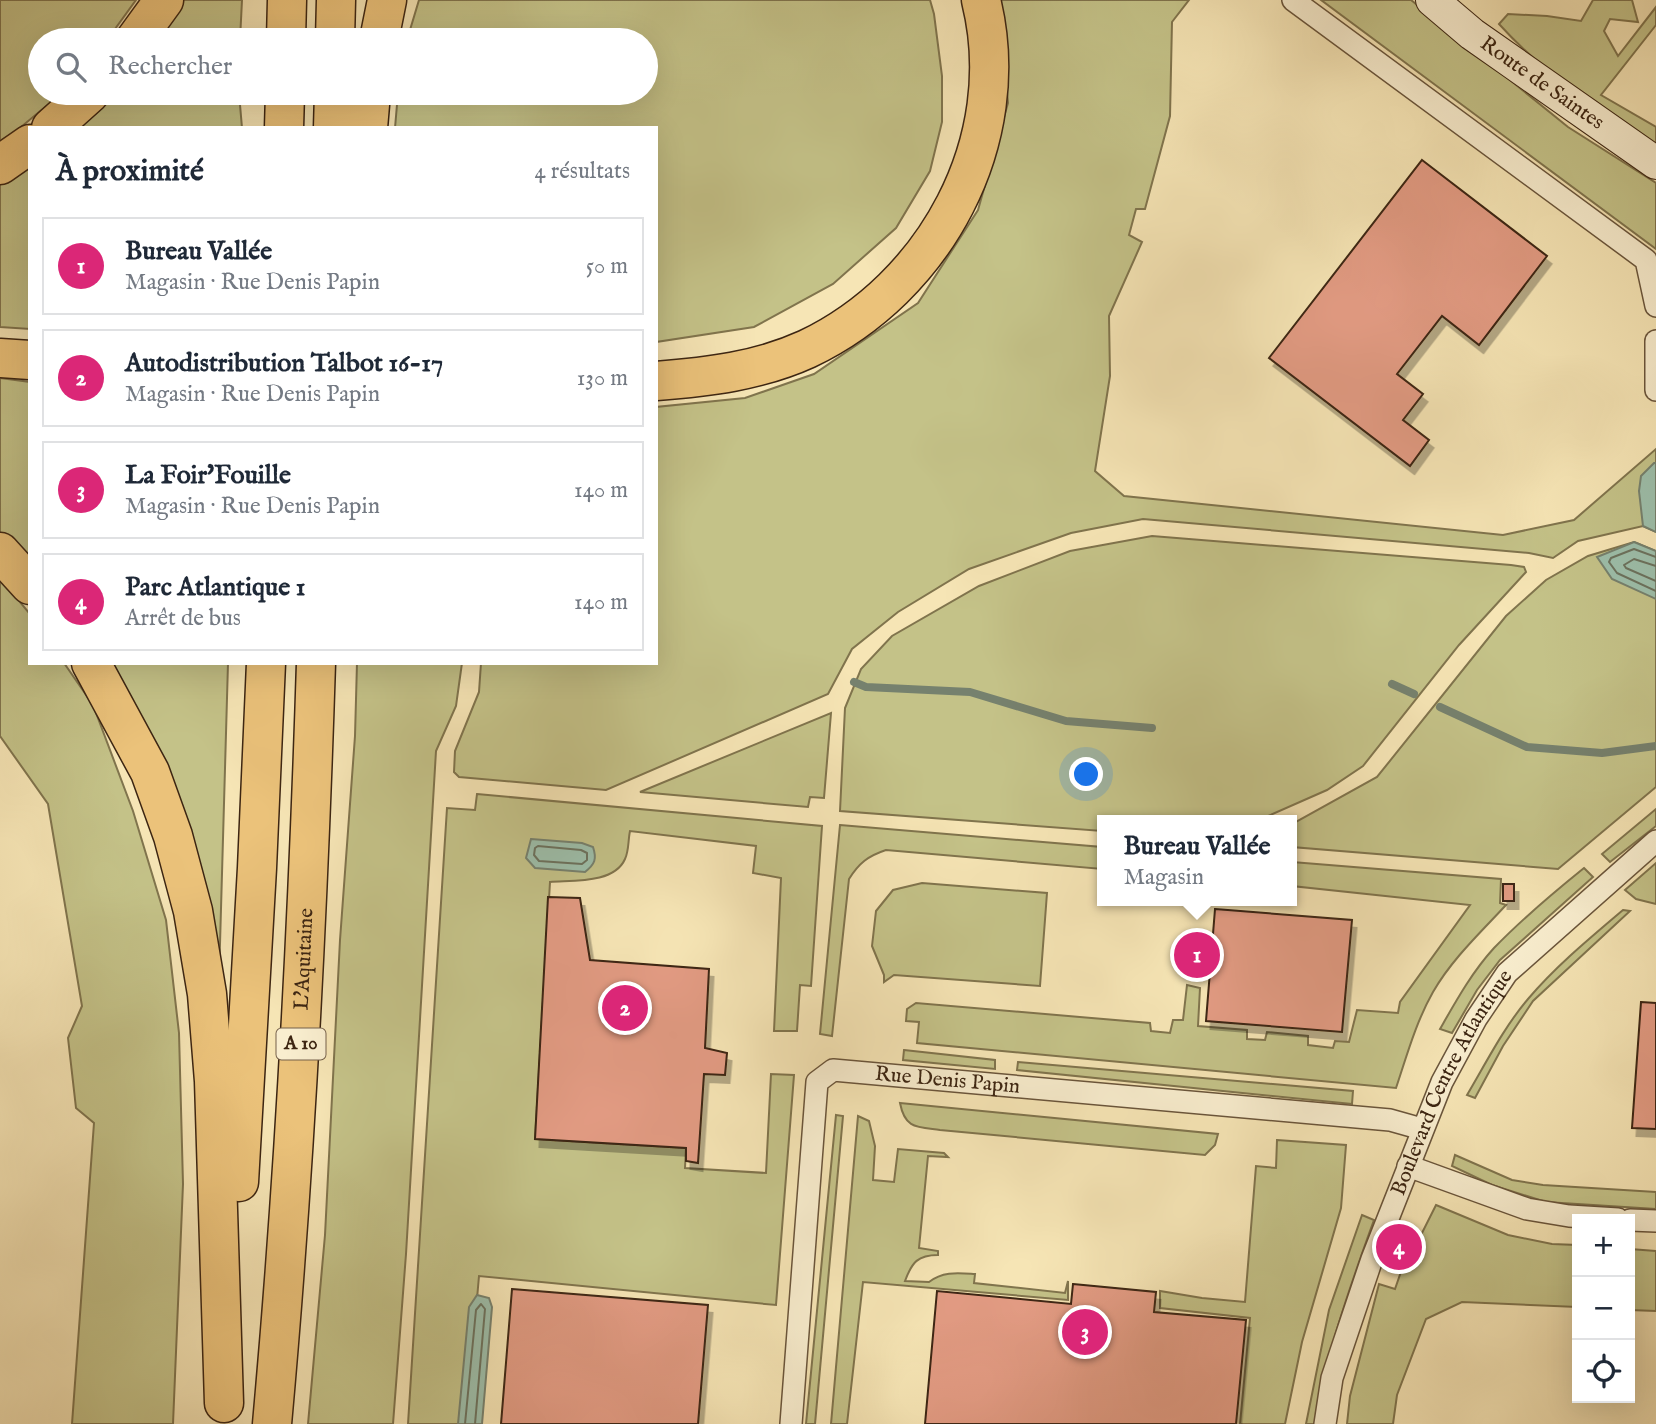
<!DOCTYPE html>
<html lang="fr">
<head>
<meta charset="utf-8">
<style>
  body { margin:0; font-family:"IM FELL English",serif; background:#f2f2f3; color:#1f2937 }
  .controls { position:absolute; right:21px; bottom:21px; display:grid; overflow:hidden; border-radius:0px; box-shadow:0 7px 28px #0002 }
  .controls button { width:63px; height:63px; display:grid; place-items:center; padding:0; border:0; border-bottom:2px solid #e0e1e3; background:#fff; color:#1f2937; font:35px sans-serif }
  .you { position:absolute; left:1087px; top:775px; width:24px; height:24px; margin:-18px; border:5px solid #fff; border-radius:50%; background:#1a73e8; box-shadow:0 0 0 10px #1a73e833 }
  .badge { display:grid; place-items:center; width:46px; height:46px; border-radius:50%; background:#db2777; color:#fff; font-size:23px; font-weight:700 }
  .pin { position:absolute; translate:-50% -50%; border:4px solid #fff; box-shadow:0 2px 7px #0006 }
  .popup { position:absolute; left:1097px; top:815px; width:200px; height:91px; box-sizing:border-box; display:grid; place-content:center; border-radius:0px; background:#fff; filter:drop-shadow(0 2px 5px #0005); font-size:23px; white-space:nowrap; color:#747a83 }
  .popup b { font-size:26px; color:#1f2937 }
  .popup::after { content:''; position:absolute; left:50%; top:100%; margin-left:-14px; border:14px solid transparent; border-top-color:#fff }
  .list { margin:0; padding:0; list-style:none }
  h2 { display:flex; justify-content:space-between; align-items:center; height:91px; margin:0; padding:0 28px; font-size:30px }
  h2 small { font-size:23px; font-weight:400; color:#747a83 }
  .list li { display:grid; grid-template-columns:46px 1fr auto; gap:21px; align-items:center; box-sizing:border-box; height:98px; margin:0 14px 14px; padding:0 14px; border:2px solid #e0e1e3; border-radius:0px }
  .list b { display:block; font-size:26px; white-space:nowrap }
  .list p { margin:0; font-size:23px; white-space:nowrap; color:#747a83 }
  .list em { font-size:23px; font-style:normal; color:#747a83 }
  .icon { flex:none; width:38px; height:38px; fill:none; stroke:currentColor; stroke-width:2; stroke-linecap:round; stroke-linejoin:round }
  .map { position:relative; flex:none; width:1656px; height:1424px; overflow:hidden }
  .search { position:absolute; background:#fff; box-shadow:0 7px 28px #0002; left:28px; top:28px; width:630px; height:77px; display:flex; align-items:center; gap:18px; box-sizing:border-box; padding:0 24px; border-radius:38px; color:#747a83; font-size:26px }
  .panel { position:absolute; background:#fff; box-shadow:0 7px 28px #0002; left:28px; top:126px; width:630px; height:539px; border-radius:0px }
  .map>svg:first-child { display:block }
  .green { fill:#c4c288; stroke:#80744d; stroke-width:2 }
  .water { fill:#9dbfab; stroke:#76816e; stroke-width:2 }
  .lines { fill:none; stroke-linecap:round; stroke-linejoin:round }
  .shore { stroke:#6c725e; stroke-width:2 }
  .stream { stroke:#76816e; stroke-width:8 }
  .building { fill:#e29b83; stroke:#3c2512; stroke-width:2; filter:url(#shadow) }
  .street-casing { stroke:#6a553b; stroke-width:24 }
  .secondary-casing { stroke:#3c2512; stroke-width:34 }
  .highway-casing { stroke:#3c2512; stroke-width:41 }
  .street { stroke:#f9eecf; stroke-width:21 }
  .secondary { stroke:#f9eecf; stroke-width:32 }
  .highway { stroke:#ebc27a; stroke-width:38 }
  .labels { text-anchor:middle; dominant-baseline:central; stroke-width:6; stroke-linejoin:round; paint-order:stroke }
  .shield { fill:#f9eecf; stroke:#75614b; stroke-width:2 }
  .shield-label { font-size:19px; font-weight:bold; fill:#3c2512 }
  .street-label { font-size:21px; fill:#3c2512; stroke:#f9eecf }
</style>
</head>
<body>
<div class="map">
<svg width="1656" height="1424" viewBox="0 0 1656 1424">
  <defs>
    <filter id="shadow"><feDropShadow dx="4.5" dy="8" stdDeviation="0" flood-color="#0004"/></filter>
  </defs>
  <rect width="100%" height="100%" fill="#f6e5b5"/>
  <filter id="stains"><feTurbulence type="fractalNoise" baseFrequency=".00286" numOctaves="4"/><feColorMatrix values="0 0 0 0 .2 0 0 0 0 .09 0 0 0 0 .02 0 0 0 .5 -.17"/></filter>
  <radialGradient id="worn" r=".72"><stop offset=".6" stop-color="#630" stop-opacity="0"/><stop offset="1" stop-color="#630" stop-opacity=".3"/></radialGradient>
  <g class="green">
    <path d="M0,0H136L107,40H40V93H62L15,132L0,141Z"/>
    <path d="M174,0H242L240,40H151Z"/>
    <path d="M419,0H930L934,14L942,76V122L930,171L896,228L833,284L754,327L656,342V128H395L398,93H646V40H407Z"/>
    <path d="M999,0H1189L1172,22L1170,116L1145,209H1136L1129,235L1142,242L1109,316L1110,376L1095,471L1124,496L1503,535L1574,520L1656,449V532L1643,526L1578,541L1553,558L1529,553L1143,519L1071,533L969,569L898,612L852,649L828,694L606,790L459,777L454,772L455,751L479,692L481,663H656V407L745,398L814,374L918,303L978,210L1008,103Z"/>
    <path d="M1321,0H1411L1568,127L1656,183V249Z"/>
    <path d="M1593,0H1632L1638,22L1610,19L1604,31L1618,56L1656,7V25L1601,95L1656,127V147C1601,111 1543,73 1499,24L1508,14L1547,16L1581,21Z"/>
    <path d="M102,93H239L242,128H68Z"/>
    <path d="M30,156V329L0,327V178Z"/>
    <path d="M0,378L30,382V572L0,540Z"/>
    <path d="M1152,536L1511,565L1524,567L1526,572L1459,645L1363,766L1327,790L1259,820H1102V831L840,811L845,708L861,669L892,636L979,586L1070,551Z"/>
    <path d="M1634,542L1656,551V787L1558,869L1292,847V824L1377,777L1506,616L1546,580L1588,556Z"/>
    <path d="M0,578L30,614V663H64L93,705L133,811L166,920L179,1033L183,1184L173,1424H72L94,1123L76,1108L68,1038L82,1006L48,804L0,736Z"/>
    <path d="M103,663H228L218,1014Z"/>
    <path d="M357,663H462L456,706L436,751L406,1254L393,1424H308L325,1235L340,940L355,736Z"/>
    <path d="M831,713L824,798L810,797L808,807L640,792Z"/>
    <path d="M477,794L822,826L811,986L800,985L797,1031H774L781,878L753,873L756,846L630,831C628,840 629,851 625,859C614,884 572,880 550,882L535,1139L686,1148L685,1168L766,1173L771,1074L794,1075L776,1305L479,1276L466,1424H408L447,808L475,810Z"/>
    <path d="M1656,809V826L1610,862L1602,854Z"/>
    <path d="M840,825L1102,847V869L886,850C868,856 859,863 849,879L832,1036L820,1034Z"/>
    <path d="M1292,862L1501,879L1500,903L1506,905C1481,932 1452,959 1433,992C1416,1022 1407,1055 1396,1088L917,1043L919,1022L906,1021L907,1009L916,1003L1150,1023L1151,1031L1170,1033L1173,1020H1183L1187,985L1200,988L1198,1026L1247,1030V1039L1265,1040L1267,1032L1308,1036V1045L1333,1048L1335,1041L1349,1042L1357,1010L1398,1013L1400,1002L1470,905L1292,886Z"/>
    <path d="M1656,863V904L1636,899L1625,890Z"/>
    <path d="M1584,868L1593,877L1500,960L1477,990L1452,1033L1440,1029C1456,1001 1472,972 1494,948C1522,919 1553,893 1584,868Z"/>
    <path d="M922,883L1047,893L1040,986L894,975L884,982V975L872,946L876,911L893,890Z"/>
    <path d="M1623,910L1630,911L1533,1001L1503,1046L1475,1098L1467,1095C1486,1063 1504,1027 1528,999C1556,966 1590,938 1623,910Z"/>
    <path d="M904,1050L995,1060V1069L903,1060Z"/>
    <path d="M1018,1062L1353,1091L1352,1104L1017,1070Z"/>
    <path d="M900,1103L1218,1134L1215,1145L1205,1155L940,1130C917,1127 905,1129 900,1103Z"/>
    <path d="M836,1115L843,1116L815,1424H806Z"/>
    <path d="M858,1116L869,1121L875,1146L873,1180L894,1182L898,1149L944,1153L948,1157L928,1156L919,1248L938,1251V1255C918,1255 912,1262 905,1281L929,1282C943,1271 958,1273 975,1274L974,1283L1065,1293L1068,1281V1300L863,1282L847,1424H831Z"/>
    <path d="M1277,1140L1346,1145L1341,1208L1302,1342L1285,1424H1240L1250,1318L1160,1308V1291L1202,1298L1245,1302L1256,1166L1276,1168Z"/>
    <path d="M1455,1155L1512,1180L1543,1185L1656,1192V1209L1546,1202L1492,1185L1452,1166Z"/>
    <path d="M1436,1205L1508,1235L1552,1244L1577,1245V1307L1462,1302L1426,1319L1397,1395L1393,1424H1347L1350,1396L1379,1284L1395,1289L1413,1237H1420Z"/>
    <path d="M1362,1215L1374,1220C1351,1284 1324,1357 1317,1424H1306L1329,1310Z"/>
    <path d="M1630,1249L1656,1251V1311L1630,1310Z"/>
  </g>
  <g class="water">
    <path d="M1654,463H1656V532L1643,526L1639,491L1641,476Z"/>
    <path d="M1634,542L1656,551V599L1612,579L1597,557Z"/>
    <path d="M531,839L582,843L593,847C597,859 595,864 585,872L535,868L526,858Z"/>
    <path d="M477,1295L489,1298L492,1307L482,1424H458L469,1307Z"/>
  </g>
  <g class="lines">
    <g class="shore">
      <path d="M1656,557L1634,549L1611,558L1609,562L1617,573L1656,591"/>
      <path d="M1656,566L1634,559L1624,565L1626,568L1656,581"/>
      <path d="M538,846L581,850L587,853V860L582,864L539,861L534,855L535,848Z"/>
      <path d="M465,1424L476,1310L481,1304L485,1309L475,1424"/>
    </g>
    <g class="stream">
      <path d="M854,682L866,687L970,692L1066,721L1152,728"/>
      <path d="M1392,684L1414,694"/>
      <path d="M1440,707L1527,747L1602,753L1656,746"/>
    </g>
  </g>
  <g class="building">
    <path d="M1422,160L1547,256L1479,345L1442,316L1397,374L1423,394L1403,420L1429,440L1410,466L1269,358Z"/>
    <rect x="1503" y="884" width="11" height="17"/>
    <path d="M548,897L580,898L590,960L709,969L705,1048L727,1053L725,1075L704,1074L698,1163L686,1161V1148L535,1139Z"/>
    <path d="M1215,909L1352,920L1342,1032L1206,1021Z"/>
    <path d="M1641,1002L1656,1003V1129L1632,1128Z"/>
    <path d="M1073,1284L1156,1292L1154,1312L1246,1320L1236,1424H925L937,1291L1071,1304Z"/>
    <path d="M512,1289L708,1305L698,1424H501Z"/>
  </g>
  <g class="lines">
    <g class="street-casing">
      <g id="street">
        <path d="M1293,0L1646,260L1656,306"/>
        <path d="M1656,341V390"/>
        <path d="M1408,1166L1527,1209L1569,1216L1618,1219"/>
        <path d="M1630,1220L1656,1221"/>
        <path id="s1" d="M791,1424L817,1082L833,1070L1390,1120L1422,1129"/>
        <path id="s2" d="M1325,1424L1332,1378L1372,1259L1442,1082L1476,1019L1507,973L1656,841"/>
      </g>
    </g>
    <g class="secondary-casing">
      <g id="secondary">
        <path id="s3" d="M1432,0L1472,34L1656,163"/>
      </g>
    </g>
    <g class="highway-casing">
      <g id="highway">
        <path d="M135,40L164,0"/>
        <path d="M286,40L287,0"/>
        <path d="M335,40L336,0"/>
        <path d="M379,40L387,0"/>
        <path d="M51,128L90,93"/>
        <path d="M284,128L285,93"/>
        <path d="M333,128L334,93"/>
        <path d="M368,128L371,93"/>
        <path d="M0,165L30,144"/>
        <path d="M0,358L30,360"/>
        <path d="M656,381C708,377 759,371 807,349C935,288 1016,141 981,0"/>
        <path d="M0,552L30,585"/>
        <path d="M91,663L150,772L173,836L193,911L207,994L214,1081L224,1403"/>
        <path d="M239,1182L257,868L266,663"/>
        <path id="s4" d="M272,1424C295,1171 308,917 316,663"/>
      </g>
    </g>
    <use href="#street" class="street"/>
    <use href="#secondary" class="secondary"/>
    <use href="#highway" class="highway"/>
  </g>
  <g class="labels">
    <rect class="shield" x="276.5" y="1028.5" width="49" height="31" rx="5"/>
    <g class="shield-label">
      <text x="301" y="1044">A 10</text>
    </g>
    <g class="street-label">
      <text stroke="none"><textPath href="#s3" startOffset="138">Route de Saintes</textPath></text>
      <text stroke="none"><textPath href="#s4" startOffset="466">L'Aquitaine</textPath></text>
      <text stroke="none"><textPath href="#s1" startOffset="478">Rue Denis Papin</textPath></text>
      <text stroke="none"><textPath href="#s2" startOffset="366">Boulevard Centre Atlantique</textPath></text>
    </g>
  </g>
  <rect width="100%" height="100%" filter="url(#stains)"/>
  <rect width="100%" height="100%" fill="url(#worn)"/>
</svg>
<div class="controls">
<button>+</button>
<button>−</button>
<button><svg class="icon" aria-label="locate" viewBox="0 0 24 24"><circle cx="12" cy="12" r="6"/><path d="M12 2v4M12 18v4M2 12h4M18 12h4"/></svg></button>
</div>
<div class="you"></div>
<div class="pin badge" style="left:1197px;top:955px">1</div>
<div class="popup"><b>Bureau Vallée</b>Magasin</div>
<div class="pin badge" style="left:625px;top:1008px">2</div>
<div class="pin badge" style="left:1085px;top:1332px">3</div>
<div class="pin badge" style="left:1399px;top:1247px">4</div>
<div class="search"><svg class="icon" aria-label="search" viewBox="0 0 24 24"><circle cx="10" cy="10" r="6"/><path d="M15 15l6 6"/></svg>Rechercher</div>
<section class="panel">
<h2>À proximité<small>4 résultats</small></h2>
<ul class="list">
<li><span class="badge">1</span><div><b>Bureau Vallée</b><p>Magasin · Rue Denis Papin</p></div><em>50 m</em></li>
<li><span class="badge">2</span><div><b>Autodistribution Talbot 16-17</b><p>Magasin · Rue Denis Papin</p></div><em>130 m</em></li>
<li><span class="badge">3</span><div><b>La Foir'Fouille</b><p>Magasin · Rue Denis Papin</p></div><em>140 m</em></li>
<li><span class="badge">4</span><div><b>Parc Atlantique 1</b><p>Arrêt de bus</p></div><em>140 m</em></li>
</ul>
</section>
</div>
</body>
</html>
